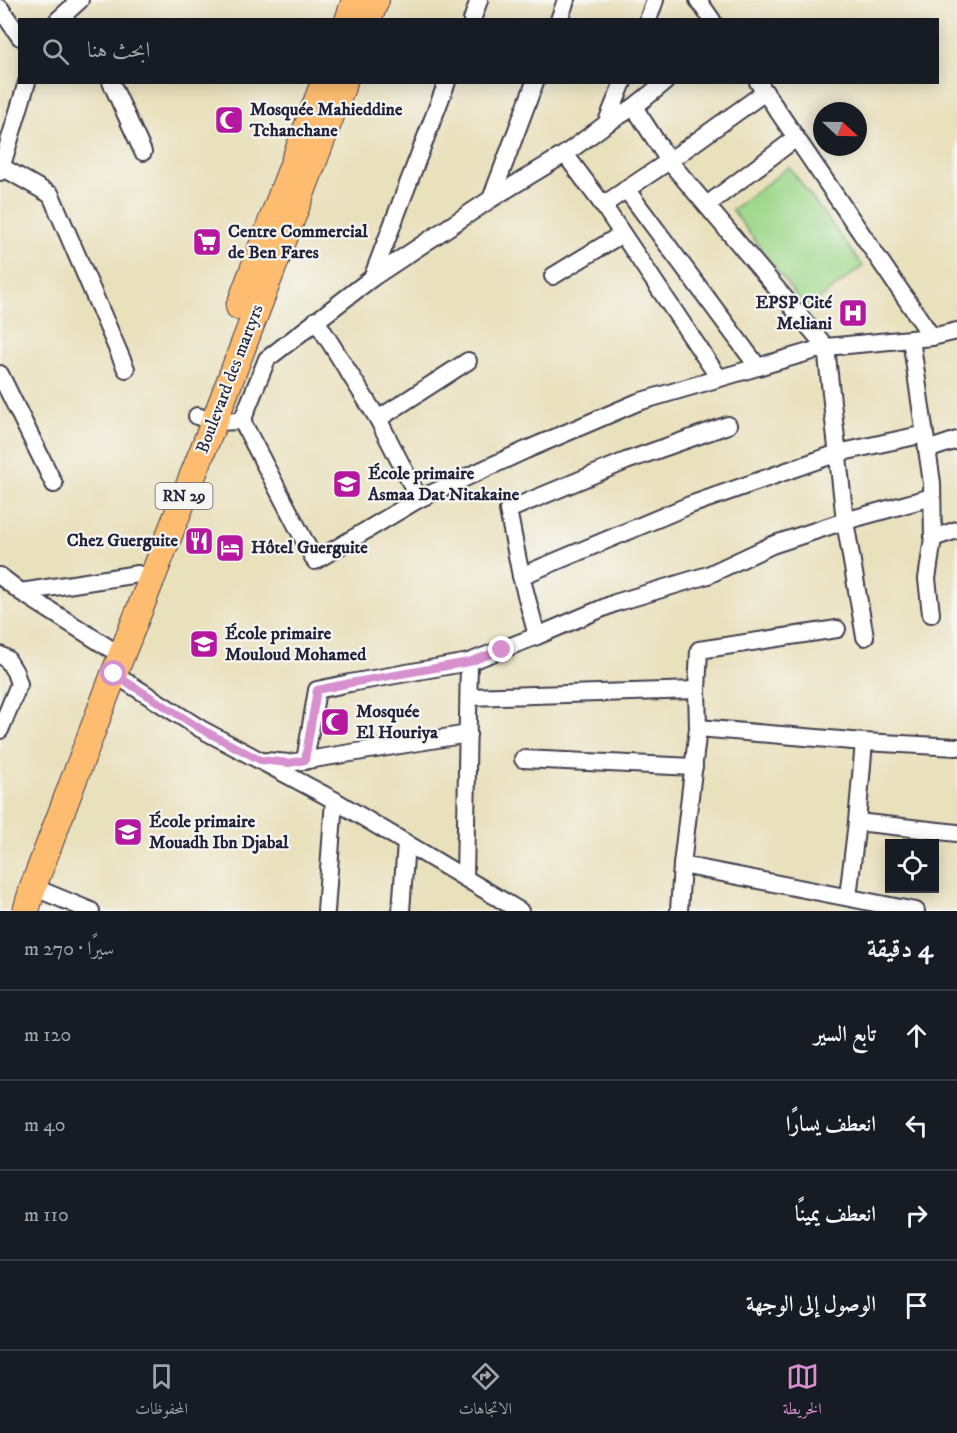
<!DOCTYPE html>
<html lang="ar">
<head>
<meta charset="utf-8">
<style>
  body { margin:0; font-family:"IM FELL DW Pica",Amiri,serif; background:#242831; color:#f1f3f6; direction:rtl }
  .controls { position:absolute; right:18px; bottom:18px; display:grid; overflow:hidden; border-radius:0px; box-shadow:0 3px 15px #0003 }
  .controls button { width:54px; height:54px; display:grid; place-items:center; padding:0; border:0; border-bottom:2px solid #363941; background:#171b24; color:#f1f3f6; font:30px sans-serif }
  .compass { position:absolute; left:813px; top:102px; width:54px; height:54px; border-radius:50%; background:#171b24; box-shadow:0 3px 15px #0003; rotate:112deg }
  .stop { position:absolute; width:18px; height:18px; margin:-14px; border:4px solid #d690ce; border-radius:50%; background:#fff }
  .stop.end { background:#d690ce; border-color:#fff; box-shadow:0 2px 6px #0008 }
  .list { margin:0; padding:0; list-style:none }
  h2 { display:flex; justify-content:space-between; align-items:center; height:78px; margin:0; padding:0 24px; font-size:26px }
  h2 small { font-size:20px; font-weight:400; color:#9ea1a6 }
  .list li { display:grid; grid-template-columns:39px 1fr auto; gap:18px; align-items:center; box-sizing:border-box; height:90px; padding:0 24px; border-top:2px solid #363941 }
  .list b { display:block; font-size:22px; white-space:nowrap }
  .list em { font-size:20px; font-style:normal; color:#9ea1a6 }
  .icon { flex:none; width:33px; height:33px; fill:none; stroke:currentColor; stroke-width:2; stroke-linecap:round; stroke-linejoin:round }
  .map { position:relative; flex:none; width:957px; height:911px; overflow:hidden; direction:ltr }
  .search { position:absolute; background:#171b24; box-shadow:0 3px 15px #0003; left:18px; right:18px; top:18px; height:66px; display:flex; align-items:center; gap:15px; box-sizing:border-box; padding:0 21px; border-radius:0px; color:#9ea1a6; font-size:22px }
  .sheet { height:438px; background:#171b24 }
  nav { display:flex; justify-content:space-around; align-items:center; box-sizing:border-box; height:84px; border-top:2px solid #363941; background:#171b24; font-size:16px; color:#9ea1a6 }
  nav a { display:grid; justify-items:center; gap:3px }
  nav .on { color:#d690ce }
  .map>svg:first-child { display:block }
  .green { fill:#9fd88b; stroke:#607d63; stroke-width:1.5 }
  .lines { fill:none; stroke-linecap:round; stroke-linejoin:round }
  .minor-casing { stroke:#403e4e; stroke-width:20 }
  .highway-casing { stroke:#403e4e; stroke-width:28 }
  .minor { stroke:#fff; stroke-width:16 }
  .highway { stroke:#fdbc70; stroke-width:26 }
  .route { stroke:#d690ce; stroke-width:8 }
  .labels { text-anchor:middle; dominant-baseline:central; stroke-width:4.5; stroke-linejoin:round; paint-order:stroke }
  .shield { fill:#f6f6f2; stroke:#626272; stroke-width:1.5 }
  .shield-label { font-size:16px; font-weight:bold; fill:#22223b }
  .poi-label { font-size:18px; font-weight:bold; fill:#22223b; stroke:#f6f6f2; text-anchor:start }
  .street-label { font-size:18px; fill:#22223b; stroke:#f6f6f2 }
</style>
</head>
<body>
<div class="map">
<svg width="957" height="911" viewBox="0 0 957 911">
  <rect width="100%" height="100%" fill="#f6f6f2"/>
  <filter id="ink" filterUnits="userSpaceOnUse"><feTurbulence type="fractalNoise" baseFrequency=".0167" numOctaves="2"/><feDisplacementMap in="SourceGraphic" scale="12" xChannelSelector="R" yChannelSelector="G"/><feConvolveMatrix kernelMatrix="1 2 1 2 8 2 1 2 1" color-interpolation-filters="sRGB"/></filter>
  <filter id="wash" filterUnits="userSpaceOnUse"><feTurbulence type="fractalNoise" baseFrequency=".008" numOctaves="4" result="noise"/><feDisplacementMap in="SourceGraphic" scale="24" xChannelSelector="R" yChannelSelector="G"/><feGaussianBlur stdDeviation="1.35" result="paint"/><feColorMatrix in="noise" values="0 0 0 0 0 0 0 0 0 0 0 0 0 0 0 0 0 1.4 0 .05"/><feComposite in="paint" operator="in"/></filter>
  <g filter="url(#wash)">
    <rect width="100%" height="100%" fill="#e9e0bc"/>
    <path class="green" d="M789,167L863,266L806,309L732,210Z"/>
  </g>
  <g filter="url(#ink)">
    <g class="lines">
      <g class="minor-casing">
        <g id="minor">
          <path d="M698,0L712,20"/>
          <path d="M0,8L20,37"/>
          <path d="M58,20L80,0"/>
          <path d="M472,20L479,0"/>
          <path d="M559,20L566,0"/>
          <path d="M648,20L655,0"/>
          <path d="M111,82L143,152"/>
          <path d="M758,82L932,337"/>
          <path d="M634,107L669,161L765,92"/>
          <path d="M606,124L623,82"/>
          <path d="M565,154L603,205L719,378"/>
          <path d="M2,167L51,195L126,369"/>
          <path d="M0,172L27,82"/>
          <path d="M626,189L758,367"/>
          <path d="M491,199L535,82"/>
          <path d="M603,205L669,161L826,347L845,521L865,637"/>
          <path d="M707,205L796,138"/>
          <path d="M553,276L622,234"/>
          <path d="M372,278L447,82"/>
          <path d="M316,320L378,419L419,499"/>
          <path d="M911,339L932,483L933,538L927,579L931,614"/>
          <path d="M0,374L54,484"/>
          <path d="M197,416L214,422L242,421"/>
          <path d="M378,419L468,361"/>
          <path d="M242,421L315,561L419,499L526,450L638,402L826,347L932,337L957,331"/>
          <path d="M242,421L267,359L372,278L491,199L565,154L606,124L634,107L665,82"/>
          <path d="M927,450L957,440"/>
          <path d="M933,538L957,530"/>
          <path d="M0,576L21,592L109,648"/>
          <path d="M521,576L690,505L838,453L925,434"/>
          <path d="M21,592L138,574"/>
          <path d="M537,636L521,576L508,510L626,461L728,425"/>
          <path d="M0,655L7,659L15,672L19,684L0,730"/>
          <path d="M114,674L201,729L334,800L520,911"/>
          <path d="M469,697L697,690"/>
          <path d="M698,728L864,742L957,747"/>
          <path d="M523,759L694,767"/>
          <path d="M267,761L289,763L468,734"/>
          <path d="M305,761L317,690L350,683L469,662L537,636L615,603L708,575L772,545L845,521L932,497"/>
          <path d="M857,822L957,833"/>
          <path d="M682,865L916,911"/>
          <path d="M465,878L469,662"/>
          <path d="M33,887L91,911"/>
          <path d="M848,897L857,822L864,742"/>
          <path d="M326,911L334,800"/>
          <path d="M401,911L406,843"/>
          <path d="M679,911L682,865L698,728L697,690L699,650L837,629"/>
        </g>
      </g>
      <g class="highway-casing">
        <g id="highway">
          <path d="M348,20L355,0"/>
          <path d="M368,20L376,0"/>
          <path d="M239,307L324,82"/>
          <path d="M26,911L33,887L114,674L214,422L344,82"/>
        </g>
      </g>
      <use href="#minor" class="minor"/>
      <use href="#highway" class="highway"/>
    </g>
  </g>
  <g class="lines" filter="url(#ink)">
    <path class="route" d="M114,674L201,729L260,760L289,763L305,760L317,690L350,683L469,662L502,650"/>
  </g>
  <defs>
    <g id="mosque-square" transform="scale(1.5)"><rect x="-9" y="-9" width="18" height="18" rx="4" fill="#b5179e" stroke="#f6f6f2"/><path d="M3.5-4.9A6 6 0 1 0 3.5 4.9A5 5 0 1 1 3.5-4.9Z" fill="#fff"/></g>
    <g id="supermarket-square" transform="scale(1.5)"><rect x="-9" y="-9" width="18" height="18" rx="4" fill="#b5179e" stroke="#f6f6f2"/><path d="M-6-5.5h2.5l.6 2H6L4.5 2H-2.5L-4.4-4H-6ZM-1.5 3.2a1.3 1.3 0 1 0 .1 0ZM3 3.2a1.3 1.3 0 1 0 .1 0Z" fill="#fff"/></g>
    <g id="hospital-square" transform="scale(1.5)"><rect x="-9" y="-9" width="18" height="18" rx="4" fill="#b5179e" stroke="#f6f6f2"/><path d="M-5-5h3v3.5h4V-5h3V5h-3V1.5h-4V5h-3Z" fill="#fff"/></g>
    <g id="school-square" transform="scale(1.5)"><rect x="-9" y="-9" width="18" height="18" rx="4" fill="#b5179e" stroke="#f6f6f2"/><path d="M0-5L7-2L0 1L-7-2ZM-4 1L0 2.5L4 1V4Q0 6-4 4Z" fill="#fff"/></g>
    <g id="restaurant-square" transform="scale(1.5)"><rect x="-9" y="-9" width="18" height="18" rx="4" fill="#b5179e" stroke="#f6f6f2"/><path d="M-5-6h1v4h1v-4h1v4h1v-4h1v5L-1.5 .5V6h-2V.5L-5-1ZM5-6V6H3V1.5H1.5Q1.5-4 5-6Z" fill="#fff"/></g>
    <g id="hotel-square" transform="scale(1.5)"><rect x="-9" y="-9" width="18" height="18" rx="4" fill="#b5179e" stroke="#f6f6f2"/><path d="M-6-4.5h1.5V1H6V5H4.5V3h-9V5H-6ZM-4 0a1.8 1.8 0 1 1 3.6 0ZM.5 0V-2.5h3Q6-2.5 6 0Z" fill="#fff"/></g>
  </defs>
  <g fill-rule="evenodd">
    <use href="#mosque-square" x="229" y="120"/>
    <use href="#supermarket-square" x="207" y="242"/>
    <use href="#hospital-square" x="853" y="313"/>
    <use href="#school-square" x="347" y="484"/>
    <use href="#restaurant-square" x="199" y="541"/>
    <use href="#hotel-square" x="230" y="548"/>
    <use href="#school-square" x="204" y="644"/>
    <use href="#mosque-square" x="335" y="722"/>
    <use href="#school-square" x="128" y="832"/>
  </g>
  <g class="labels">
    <rect class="shield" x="155.5" y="483" width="57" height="26" rx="4.5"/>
    <g class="shield-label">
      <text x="184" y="496">RN 29</text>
    </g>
    <g class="poi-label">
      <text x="250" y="110">Mosquée Mahieddine<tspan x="250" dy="21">Tchanchane</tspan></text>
      <text x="228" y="232">Centre Commercial<tspan x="228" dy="21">de Ben Fares</tspan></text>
      <text x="832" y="303" text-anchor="end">EPSP Cité<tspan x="832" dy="21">Meliani</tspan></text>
      <text x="368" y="474">École primaire<tspan x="368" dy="21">Asmaa Dat Nitakaine</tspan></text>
      <text x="178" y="541" text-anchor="end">Chez Guerguite</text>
      <text x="251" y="548">Hôtel Guerguite</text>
      <text x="225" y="634">École primaire<tspan x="225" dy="21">Mouloud Mohamed</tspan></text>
      <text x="356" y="712">Mosquée<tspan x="356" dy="21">El Houriya</tspan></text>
      <text x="149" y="822">École primaire<tspan x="149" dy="21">Mouadh Ibn Djabal</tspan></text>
    </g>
    <g class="street-label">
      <text transform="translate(230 379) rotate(-69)">Boulevard des martyrs</text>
    </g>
  </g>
</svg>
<div class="controls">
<button><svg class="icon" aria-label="locate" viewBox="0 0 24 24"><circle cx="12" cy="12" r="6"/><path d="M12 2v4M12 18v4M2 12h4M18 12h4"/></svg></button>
</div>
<svg class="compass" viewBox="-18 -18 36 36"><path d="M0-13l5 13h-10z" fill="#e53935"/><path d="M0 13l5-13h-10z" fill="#9ea1a6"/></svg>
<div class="stop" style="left:114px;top:674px"></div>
<div class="stop end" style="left:502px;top:650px"></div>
<div class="search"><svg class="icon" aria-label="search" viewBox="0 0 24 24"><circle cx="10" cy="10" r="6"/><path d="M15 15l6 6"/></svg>ابحث هنا</div>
</div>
<section class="sheet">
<h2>4 دقيقة<small>سيرًا · 270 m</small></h2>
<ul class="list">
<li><svg class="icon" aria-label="ahead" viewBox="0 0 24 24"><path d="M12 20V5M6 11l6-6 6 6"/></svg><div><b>تابع السير</b></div><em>120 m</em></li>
<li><svg class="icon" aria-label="left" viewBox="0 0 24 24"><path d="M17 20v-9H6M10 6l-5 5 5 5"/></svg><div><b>انعطف يسارًا</b></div><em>40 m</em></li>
<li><svg class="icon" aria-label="right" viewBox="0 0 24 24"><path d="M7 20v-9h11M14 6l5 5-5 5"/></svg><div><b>انعطف يمينًا</b></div><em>110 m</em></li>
<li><svg class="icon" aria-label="arrive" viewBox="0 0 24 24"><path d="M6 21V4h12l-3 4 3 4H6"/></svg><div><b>الوصول إلى الوجهة</b></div></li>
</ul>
</section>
<nav>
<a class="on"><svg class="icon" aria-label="map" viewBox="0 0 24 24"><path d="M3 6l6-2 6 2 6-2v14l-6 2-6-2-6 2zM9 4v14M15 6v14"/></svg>الخريطة</a>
<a><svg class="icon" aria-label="directions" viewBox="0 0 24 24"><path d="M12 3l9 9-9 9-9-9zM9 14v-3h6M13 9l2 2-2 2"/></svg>الاتجاهات</a>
<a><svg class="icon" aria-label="saved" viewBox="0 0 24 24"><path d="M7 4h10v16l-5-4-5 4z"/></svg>المحفوظات</a>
</nav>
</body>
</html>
